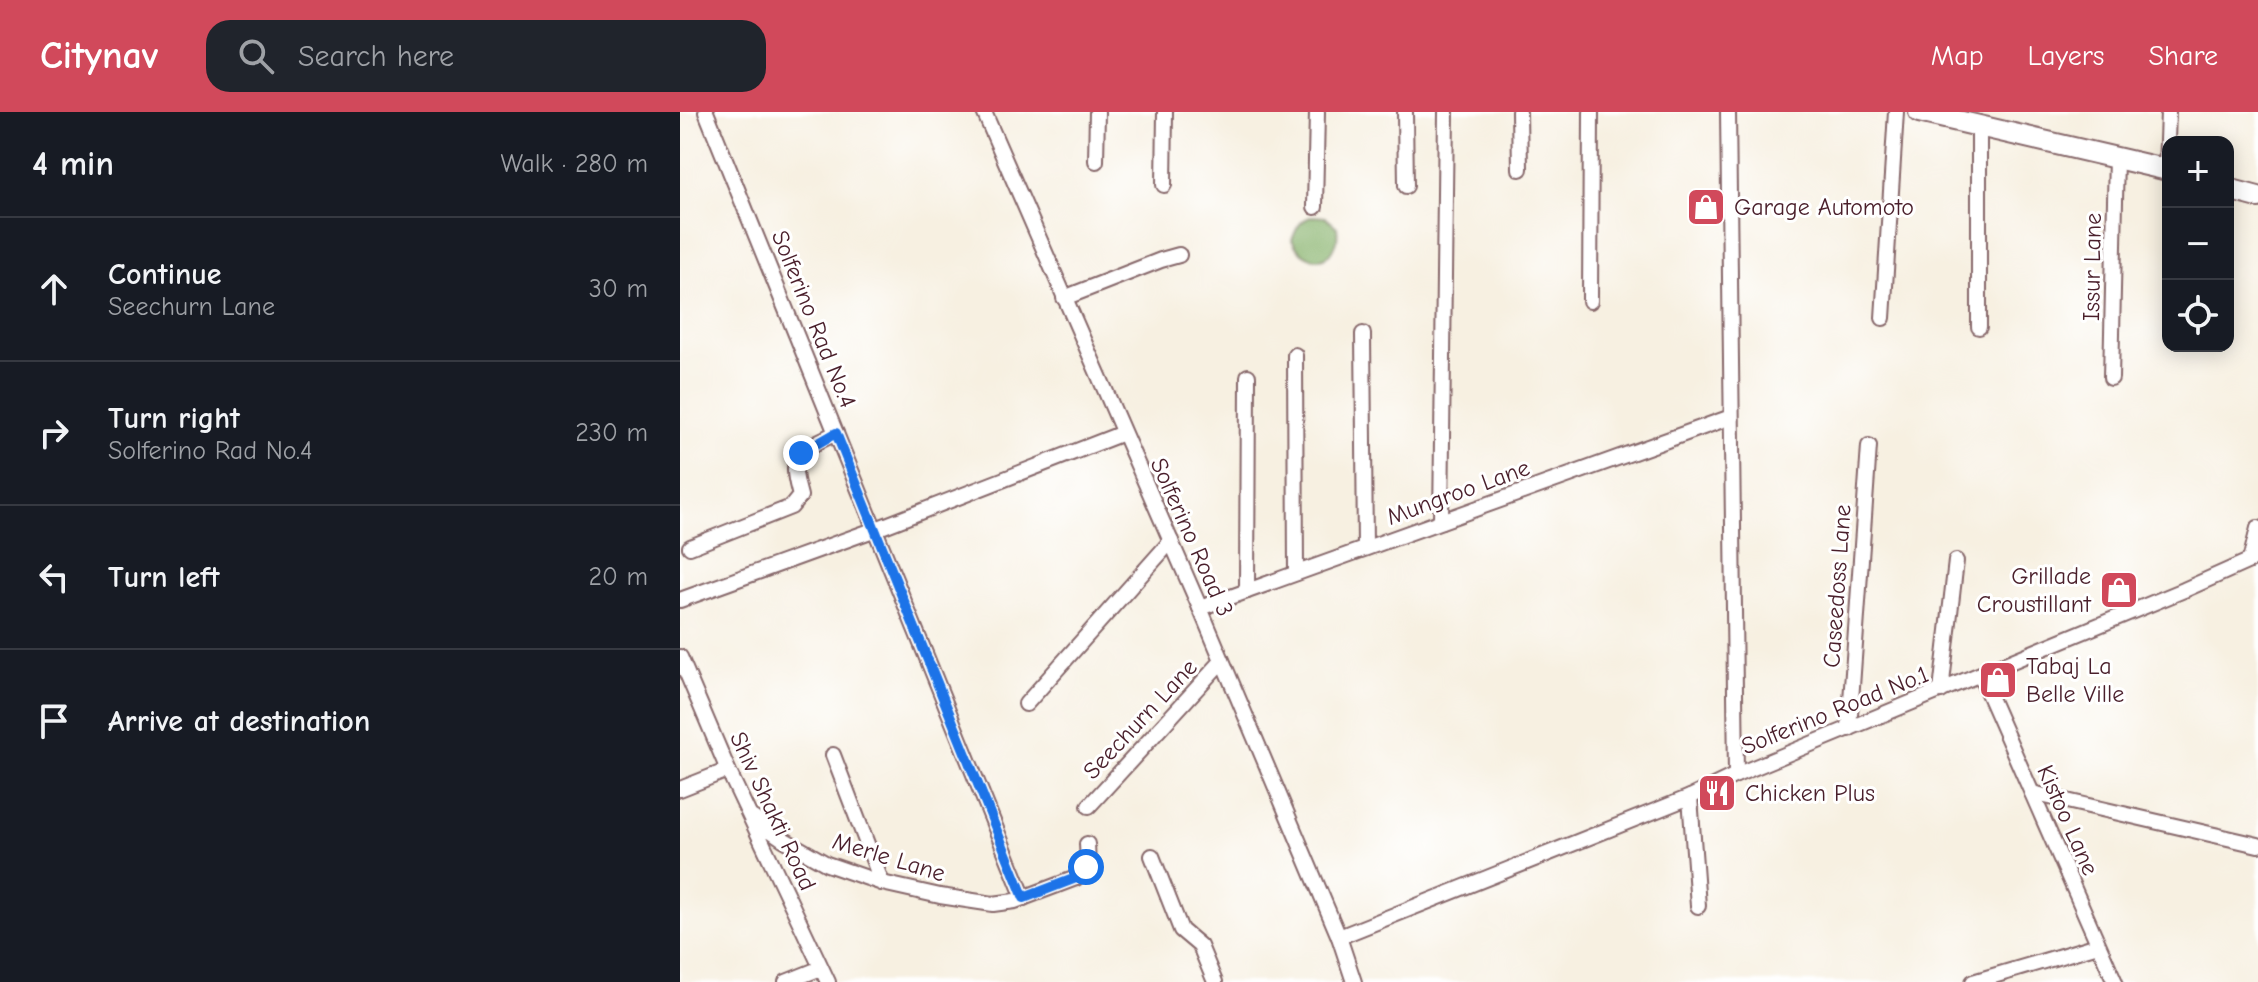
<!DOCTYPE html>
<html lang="en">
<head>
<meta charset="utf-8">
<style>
  body { margin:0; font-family:"Comic Neue",sans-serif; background:#20242c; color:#f1f3f6 }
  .controls { position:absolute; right:24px; top:24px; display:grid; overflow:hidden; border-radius:16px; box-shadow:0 4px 20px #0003 }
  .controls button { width:72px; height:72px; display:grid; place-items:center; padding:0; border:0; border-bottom:2px solid #363941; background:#171b24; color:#f1f3f6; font:40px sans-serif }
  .stop { position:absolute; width:24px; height:24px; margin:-18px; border:6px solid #1a73e8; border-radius:50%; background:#fff }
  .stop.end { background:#1a73e8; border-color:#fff; box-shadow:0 2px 8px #0008 }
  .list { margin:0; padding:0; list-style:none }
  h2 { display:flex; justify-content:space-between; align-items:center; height:104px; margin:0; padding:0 32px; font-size:34px }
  h2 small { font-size:26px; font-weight:400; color:#9ea1a6 }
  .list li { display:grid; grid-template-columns:52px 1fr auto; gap:24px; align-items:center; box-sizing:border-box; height:144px; padding:0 32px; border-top:2px solid #363941 }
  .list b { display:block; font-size:30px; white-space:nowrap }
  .list p { margin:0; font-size:26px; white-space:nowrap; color:#9ea1a6 }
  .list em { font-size:26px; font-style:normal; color:#9ea1a6 }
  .icon { flex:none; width:44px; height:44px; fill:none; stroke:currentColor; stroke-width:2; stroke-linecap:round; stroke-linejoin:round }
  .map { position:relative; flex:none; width:1578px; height:870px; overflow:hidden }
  header { display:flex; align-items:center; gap:48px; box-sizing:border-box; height:112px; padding:0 40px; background:#d1495b; color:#fff }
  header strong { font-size:38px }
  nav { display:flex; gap:44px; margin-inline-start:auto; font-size:28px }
  .search { width:560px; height:72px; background:#20242c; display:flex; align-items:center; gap:20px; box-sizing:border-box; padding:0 28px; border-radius:24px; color:#9ea1a6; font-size:30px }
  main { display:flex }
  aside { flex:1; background:#171b24 }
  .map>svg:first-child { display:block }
  .forest { fill:#84b068; stroke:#67684a; stroke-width:2 }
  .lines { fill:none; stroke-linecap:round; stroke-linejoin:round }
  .minor-casing { stroke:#87686b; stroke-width:18 }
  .secondary-casing { stroke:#87686b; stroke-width:24 }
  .minor { stroke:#fff; stroke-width:14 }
  .secondary { stroke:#fff; stroke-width:20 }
  .route { stroke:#1a73e8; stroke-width:10 }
  .labels { text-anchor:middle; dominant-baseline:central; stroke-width:6; stroke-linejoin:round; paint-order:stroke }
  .poi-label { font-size:24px; fill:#4a1f2b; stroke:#fff; text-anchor:start }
  .street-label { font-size:24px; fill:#4a1f2b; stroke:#fff }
</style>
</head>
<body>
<header>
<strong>Citynav</strong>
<div class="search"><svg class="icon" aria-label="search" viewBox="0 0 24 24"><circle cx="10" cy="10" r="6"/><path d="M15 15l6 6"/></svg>Search here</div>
<nav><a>Map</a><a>Layers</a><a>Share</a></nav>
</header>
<main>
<aside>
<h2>4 min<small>Walk · 280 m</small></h2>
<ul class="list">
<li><svg class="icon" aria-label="ahead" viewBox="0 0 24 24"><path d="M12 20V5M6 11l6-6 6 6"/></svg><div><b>Continue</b><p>Seechurn Lane</p></div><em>30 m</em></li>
<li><svg class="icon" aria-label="right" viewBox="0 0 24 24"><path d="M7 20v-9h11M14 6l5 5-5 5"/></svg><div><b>Turn right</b><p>Solferino Rad No.4</p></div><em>230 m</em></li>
<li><svg class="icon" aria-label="left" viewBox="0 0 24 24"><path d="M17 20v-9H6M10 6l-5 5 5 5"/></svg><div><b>Turn left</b></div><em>20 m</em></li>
<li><svg class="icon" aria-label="arrive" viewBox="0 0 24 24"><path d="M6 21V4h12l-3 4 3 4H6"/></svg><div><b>Arrive at destination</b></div></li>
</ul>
</aside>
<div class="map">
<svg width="1578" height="870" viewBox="0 0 1578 870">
  <rect width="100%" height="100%" fill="#fff"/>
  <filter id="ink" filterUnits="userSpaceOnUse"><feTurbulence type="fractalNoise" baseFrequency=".0125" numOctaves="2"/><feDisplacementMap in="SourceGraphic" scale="16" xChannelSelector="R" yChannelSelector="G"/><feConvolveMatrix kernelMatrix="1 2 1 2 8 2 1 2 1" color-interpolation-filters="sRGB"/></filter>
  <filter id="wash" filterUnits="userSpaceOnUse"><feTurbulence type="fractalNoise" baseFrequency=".006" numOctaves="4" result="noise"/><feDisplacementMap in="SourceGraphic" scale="32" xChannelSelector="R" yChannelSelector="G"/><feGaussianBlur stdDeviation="1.8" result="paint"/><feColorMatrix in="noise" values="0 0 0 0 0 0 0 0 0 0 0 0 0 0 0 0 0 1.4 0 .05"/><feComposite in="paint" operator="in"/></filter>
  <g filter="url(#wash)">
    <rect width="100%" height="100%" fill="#f7f0e1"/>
    <path class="forest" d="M633,104L645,105L657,115C662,150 628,159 612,128C617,115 620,108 633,104Z"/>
  </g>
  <g filter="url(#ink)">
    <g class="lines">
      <g class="minor-casing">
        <g id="minor">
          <path d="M26,0L344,786"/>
          <path d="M304,0L520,496L659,825L674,870"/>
          <path d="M725,0L726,74"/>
          <path d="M839,0L840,57"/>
          <path d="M1048,0L1056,663"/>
          <path d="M1299,14V215"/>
          <path d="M416,49L417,0"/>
          <path d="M1486,57L1488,0"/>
          <path d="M484,73L485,0"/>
          <path d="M635,95L637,0"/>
          <path d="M384,186L481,148L499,143"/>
          <path d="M910,189L911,0"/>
          <path d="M1203,206L1216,0"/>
          <path d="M683,222L685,436"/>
          <path d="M615,243L616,461"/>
          <path d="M1431,266L1436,45"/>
          <path d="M761,409L766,0"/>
          <path d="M10,435L111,395L120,384C118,376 115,367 115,358C114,337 141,329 156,321"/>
          <path d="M1570,449L1578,416"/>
          <path d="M567,479L568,264"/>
          <path d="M0,488L196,417L443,321"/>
          <path d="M520,496L1051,305"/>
          <path d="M0,545L48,658L148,870"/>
          <path d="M1300,563L1435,870"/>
          <path d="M1261,579L1276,449"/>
          <path d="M346,592L491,429"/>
          <path d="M1169,617L1189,334"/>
          <path d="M153,643L202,771"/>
          <path d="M0,677L48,658"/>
          <path d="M1352,681L1578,733"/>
          <path d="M1010,685L1018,794"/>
          <path d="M409,694L542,549"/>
          <path d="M73,706L103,727L147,752L202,771L260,784L313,792L335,789L396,766C409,757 408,747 407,732"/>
          <path d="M472,744L501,818L520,834L535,870"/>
          <path d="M659,825L1010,685L1056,663L1504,478L1578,445"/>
          <path d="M106,870L141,856"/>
          <path d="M1293,870L1418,833"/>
        </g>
      </g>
      <g class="secondary-casing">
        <g id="secondary">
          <path d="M1239,0L1488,58"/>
          <path d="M1548,77L1578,85"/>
        </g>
      </g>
      <use href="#minor" class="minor"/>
      <use href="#secondary" class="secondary"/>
    </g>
  </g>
  <g class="lines" filter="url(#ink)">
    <path class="route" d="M121,341L156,321L344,786L396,766L402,761L406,755"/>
  </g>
  <defs>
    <g id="shop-square" transform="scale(2)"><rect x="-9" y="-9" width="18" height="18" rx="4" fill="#d1495b" stroke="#fff"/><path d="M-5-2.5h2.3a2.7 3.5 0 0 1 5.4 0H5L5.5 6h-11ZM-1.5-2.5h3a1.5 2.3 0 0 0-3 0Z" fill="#fff"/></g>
    <g id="restaurant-square" transform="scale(2)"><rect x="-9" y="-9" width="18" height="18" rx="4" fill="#d1495b" stroke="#fff"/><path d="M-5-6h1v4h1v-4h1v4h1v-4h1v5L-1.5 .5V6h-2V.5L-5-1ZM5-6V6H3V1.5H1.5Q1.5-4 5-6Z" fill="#fff"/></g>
  </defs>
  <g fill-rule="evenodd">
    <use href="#shop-square" x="1026" y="95"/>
    <use href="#shop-square" x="1439" y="478"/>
    <use href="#shop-square" x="1318" y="568"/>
    <use href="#restaurant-square" x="1037" y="681"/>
  </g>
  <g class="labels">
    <g class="poi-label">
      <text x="1054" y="95">Garage Automoto</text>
      <text x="1411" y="464" text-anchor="end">Grillade<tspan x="1411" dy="28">Croustillant</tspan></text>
      <text x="1346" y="554">Tabaj La<tspan x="1346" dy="28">Belle Ville</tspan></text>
      <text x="1065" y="681">Chicken Plus</text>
    </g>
    <g class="street-label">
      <text transform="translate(1412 155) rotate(-89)">Issur Lane</text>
      <text transform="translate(134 207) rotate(68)">Solferino Rad No.4</text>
      <text transform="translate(778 380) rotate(-20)">Mungroo Lane</text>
      <text transform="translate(512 425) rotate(66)">Solferino Road 3</text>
      <text transform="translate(1157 474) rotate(-86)">Caseedoss Lane</text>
      <text transform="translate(1155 598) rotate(-22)">Solferino Road No.1</text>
      <text transform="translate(460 607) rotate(-47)">Seechurn Lane</text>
      <text transform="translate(93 699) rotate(65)">Shiv Shakti Road</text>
      <text transform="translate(1388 708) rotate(66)">Kistoo Lane</text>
      <text transform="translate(209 745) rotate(17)">Merle Lane</text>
    </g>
  </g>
</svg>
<div class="controls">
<button>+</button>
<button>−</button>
<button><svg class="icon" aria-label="locate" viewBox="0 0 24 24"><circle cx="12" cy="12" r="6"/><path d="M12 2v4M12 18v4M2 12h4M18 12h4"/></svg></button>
</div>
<div class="stop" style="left:406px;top:755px"></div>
<div class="stop end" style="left:121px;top:341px"></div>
</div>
</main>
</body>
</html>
